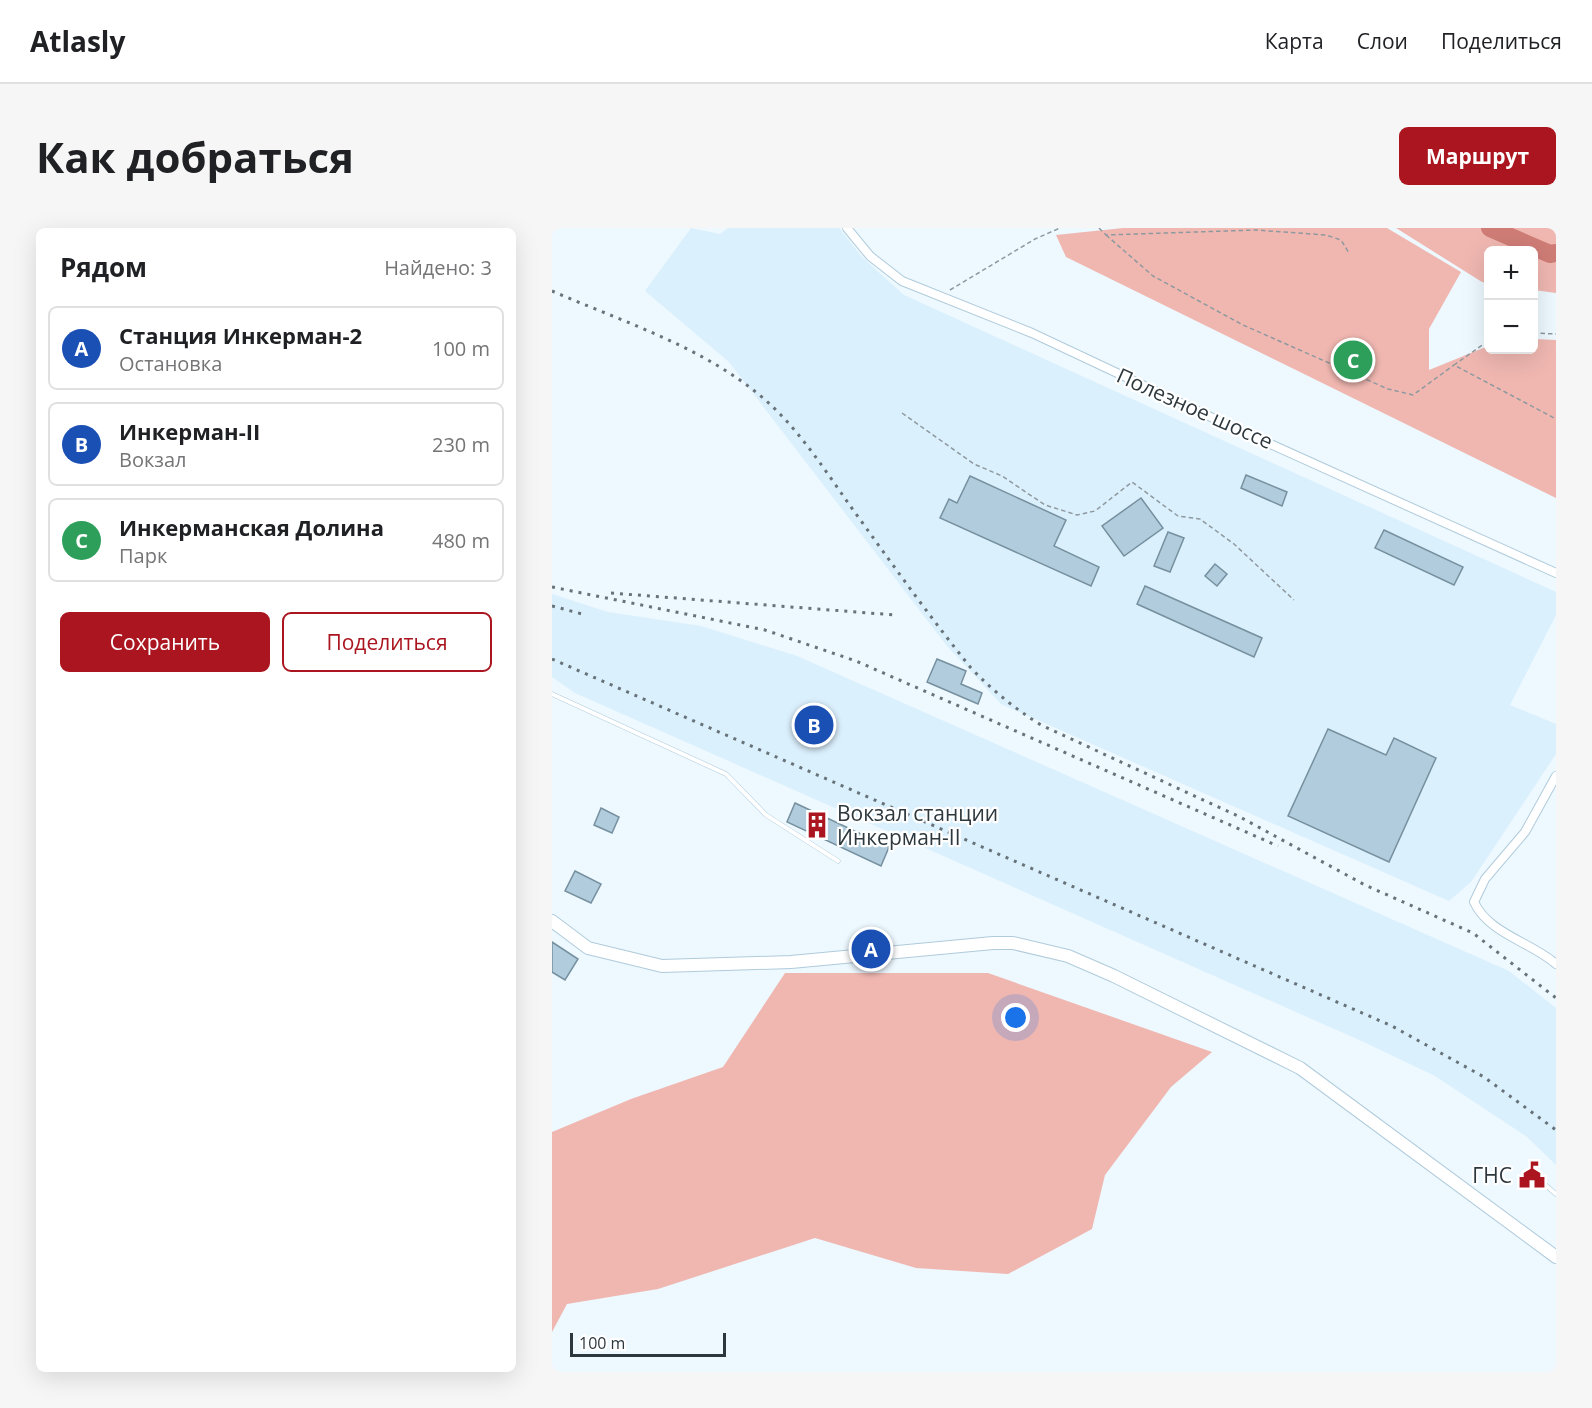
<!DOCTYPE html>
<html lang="ru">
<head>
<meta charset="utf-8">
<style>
  body { margin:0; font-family:"Open Sans",sans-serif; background:#f6f6f6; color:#202124 }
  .controls { position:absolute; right:18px; top:18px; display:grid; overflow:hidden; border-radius:9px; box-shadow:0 6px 24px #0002 }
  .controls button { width:54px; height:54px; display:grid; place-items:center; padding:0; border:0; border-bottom:2px solid #e0e0e0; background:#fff; color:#202124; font:30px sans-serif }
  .scale { position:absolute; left:18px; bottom:15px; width:156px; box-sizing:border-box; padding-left:6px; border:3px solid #2d383e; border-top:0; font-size:16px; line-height:21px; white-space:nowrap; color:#2d383e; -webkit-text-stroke:4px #fff; paint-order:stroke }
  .you { position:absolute; left:464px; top:790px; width:21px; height:21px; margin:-15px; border:4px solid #fff; border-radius:50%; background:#1a73e8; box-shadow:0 0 0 9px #1a73e833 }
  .badge { display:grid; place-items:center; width:39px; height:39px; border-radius:50%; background:#aa151f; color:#fff; font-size:20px; font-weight:700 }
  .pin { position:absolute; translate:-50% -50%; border:3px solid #fff; box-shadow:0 2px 6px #0006 }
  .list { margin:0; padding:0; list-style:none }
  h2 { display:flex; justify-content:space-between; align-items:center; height:78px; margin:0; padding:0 24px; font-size:26px }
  h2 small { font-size:20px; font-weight:400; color:#757577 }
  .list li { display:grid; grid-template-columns:39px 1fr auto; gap:18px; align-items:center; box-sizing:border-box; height:84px; margin:0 12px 12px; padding:0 12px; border:2px solid #e0e0e0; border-radius:9px }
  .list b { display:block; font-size:22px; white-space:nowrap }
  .list p { margin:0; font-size:20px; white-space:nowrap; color:#757577 }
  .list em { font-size:20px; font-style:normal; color:#757577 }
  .actions { display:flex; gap:12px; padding:18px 24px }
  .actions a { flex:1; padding:14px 0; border:2px solid #aa151f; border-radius:9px; text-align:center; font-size:21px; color:#aa151f }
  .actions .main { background:#aa151f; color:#fff }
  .map { position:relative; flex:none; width:1004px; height:1144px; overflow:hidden; border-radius:9px }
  header { display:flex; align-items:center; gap:36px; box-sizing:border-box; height:84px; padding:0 30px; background:#fff; border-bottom:2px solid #e0e0e0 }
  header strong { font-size:28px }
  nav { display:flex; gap:33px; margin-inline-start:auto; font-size:21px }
  .intro { display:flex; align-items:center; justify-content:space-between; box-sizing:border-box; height:144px; padding:0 36px }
  h1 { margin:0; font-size:42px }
  .button { padding:15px 27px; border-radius:9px; background:#aa151f; color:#fff; font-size:21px; font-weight:700 }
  main { display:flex; gap:36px; padding:0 36px }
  aside { flex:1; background:#fff; border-radius:9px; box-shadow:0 6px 24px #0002 }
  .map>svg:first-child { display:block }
  .built { fill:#dbf0fd }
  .green { fill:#f0b7b1 }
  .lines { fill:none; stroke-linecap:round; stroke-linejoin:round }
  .river { stroke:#cf7c76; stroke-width:18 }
  .building { fill:#b1ccdc; stroke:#76909f; stroke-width:1.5 }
  .lane-casing { stroke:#b0cbdb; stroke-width:5 }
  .street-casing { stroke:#b0cbdb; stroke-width:10 }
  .secondary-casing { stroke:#b0cbdb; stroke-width:14 }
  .path { stroke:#8e999f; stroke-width:1.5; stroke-dasharray:4.5 3; stroke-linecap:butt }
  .lane { stroke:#fff; stroke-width:4 }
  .street { stroke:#fff; stroke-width:8 }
  .secondary { stroke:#fff; stroke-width:12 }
  .rail { stroke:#677279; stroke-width:3; stroke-dasharray:3 6; stroke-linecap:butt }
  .labels { text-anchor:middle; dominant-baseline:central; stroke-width:4.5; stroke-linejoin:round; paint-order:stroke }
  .street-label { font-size:21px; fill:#2d383e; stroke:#fff }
  .poi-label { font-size:21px; fill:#2d383e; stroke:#fff; text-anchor:start }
</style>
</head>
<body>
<header>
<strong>Atlasly</strong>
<nav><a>Карта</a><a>Слои</a><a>Поделиться</a></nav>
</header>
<div class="intro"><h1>Как добраться</h1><a class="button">Маршрут</a></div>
<main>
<aside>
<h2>Рядом<small>Найдено: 3</small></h2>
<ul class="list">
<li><span class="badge" style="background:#1a4fb4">A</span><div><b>Станция Инкерман-2</b><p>Остановка</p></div><em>100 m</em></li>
<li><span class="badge" style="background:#1a4fb4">B</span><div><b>Инкерман-II</b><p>Вокзал</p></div><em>230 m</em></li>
<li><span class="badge" style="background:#2e9e5b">C</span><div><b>Инкерманская Долина</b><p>Парк</p></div><em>480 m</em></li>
</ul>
<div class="actions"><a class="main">Сохранить</a><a>Поделиться</a></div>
</aside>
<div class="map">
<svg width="1004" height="1144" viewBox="0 0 1004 1144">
  <rect width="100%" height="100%" fill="#edf8ff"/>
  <g class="built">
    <path d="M139,0L168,6L176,0H287L311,30L352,67L1004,364V387L958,477L1004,496V526L919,654L897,673L449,476L395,418L177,134L93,63Z"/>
    <path d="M0,366L56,384L149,398L245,428L957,743L1004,780V937L975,909L883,848L814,815L23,465L0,449Z"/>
  </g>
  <g class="green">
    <path d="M571,0H835L909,44L877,101V142L936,118V122H981L982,111L1004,112V270L514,29L504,7Z"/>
    <path d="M844,0H1004V65L982,62L981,22H936V55L930,54Z"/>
    <path d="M233,745H436L660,824L619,859L553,947L540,1001L456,1046L364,1040L263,1010L106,1061L15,1076L0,1104V904L79,871L171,839Z"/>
  </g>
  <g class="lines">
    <path class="river" d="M938,0L998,26L1004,25"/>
  </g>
  <g class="building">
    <path d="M694,247L735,264L730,278L689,260Z"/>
    <path d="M418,248L514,292L502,318L547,339L539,358L388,290L397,271L405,275Z"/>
    <path d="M589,270L611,300L572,328L550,298Z"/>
    <path d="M832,302L911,339L902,357L823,320Z"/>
    <path d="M616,304L632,310L618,344L602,338Z"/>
    <path d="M663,336L675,346L665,358L653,348Z"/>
    <path d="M593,358L710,410L702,429L585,376Z"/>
    <path d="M385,431L414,443L409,456L430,465L426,476L375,454Z"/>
    <path d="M776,501L834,527L842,510L884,530L837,634L736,588Z"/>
    <path d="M243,575L337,619L329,638L235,594Z"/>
    <path d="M49,580L67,589L60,605L42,597Z"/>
    <path d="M23,643L49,656L39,675L13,663Z"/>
    <path d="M0,714L26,731L13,752L0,744Z"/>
  </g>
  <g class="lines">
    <g class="lane-casing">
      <g id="lane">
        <path d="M0,466L174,546L214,587L286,633"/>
        <path d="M984,949L1004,966"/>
      </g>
    </g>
    <g class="street-casing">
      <g id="street">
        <path d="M295,0L318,28L350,53L480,105L663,191L1004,345"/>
        <path d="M1004,548L973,604L933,651L922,674C937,706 979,714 1004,736"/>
      </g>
    </g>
    <g class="secondary-casing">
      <path id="secondary" d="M0,693L36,720L110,738L239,734L441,715H461L516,728L562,748L748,840L1004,1029"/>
    </g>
    <g class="path">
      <path d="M547,0L554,7L704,2L774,7L789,12L797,25"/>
      <path d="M554,7L601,48L691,97L836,161L861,167L902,137"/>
      <path d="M398,62L483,11L508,0"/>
      <path d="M981,105L1004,106"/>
      <path d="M936,113L902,137L1004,191"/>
      <path d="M350,185L422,236L450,248L493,277L525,287L543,283L580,254L626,288L648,291L682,316L742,372"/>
    </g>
    <use href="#lane" class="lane"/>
    <use href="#street" class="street"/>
    <use href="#secondary" class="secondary"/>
    <g class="rail">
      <path d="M0,63C67,92 142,116 200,161C241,192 270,238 299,279C338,333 377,388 419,440C441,463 462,480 489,497L688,589L813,657L921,705L1004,770"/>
      <path d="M0,359L213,402L304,433L726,618"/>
      <path d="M59,365L343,387"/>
      <path d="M0,378L34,387"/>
      <path d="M0,431L840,798L932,849L1004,902"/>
    </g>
  </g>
  <defs>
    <g id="building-bare" transform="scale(2.07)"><path d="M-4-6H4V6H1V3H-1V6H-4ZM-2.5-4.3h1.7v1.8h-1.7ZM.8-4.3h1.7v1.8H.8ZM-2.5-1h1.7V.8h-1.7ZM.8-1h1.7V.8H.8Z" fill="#aa151f" stroke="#fff" stroke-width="2.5" paint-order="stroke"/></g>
    <g id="civic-bare" transform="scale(2.07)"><path d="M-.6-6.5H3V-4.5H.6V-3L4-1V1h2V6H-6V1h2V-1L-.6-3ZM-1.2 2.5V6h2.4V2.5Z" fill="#aa151f" stroke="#fff" stroke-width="2.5" paint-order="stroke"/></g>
  </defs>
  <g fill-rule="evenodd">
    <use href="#building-bare" x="265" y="597"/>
    <use href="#civic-bare" x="980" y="947"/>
  </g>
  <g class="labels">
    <g class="street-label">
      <text transform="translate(643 180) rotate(24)">Полезное шоссе</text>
    </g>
    <g class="poi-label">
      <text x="285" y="585">Вокзал станции<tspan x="285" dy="24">Инкерман-II</tspan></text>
      <text x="960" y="947" text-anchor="end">ГНС</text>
    </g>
  </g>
</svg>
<div class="controls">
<button>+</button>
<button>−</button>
</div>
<div class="scale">100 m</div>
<div class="you"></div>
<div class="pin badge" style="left:319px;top:721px;background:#1a4fb4">A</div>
<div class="pin badge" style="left:262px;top:497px;background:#1a4fb4">B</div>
<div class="pin badge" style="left:801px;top:132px;background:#2e9e5b">C</div>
</div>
</main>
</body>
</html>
